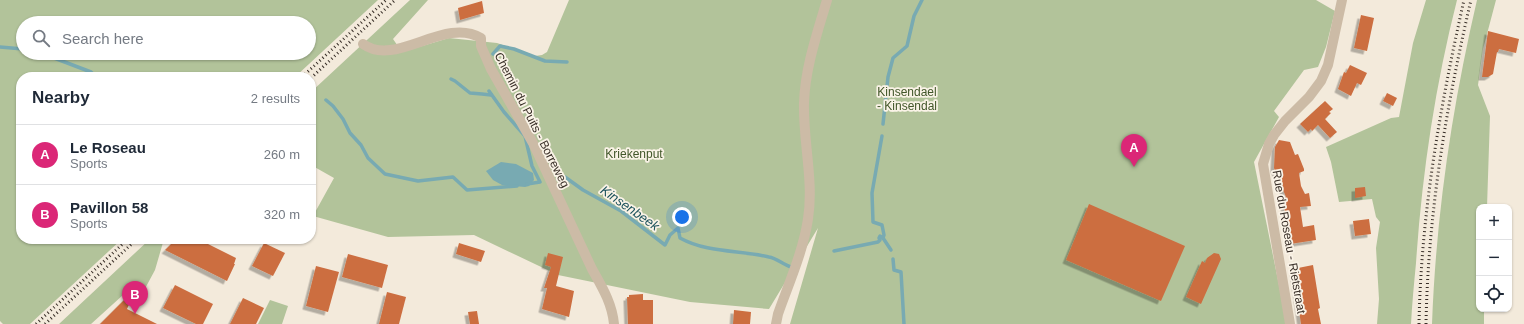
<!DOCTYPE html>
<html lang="en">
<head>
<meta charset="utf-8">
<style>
  body { margin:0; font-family:Helvetica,sans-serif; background:#f6f6f7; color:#1f2937 }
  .controls { position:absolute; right:12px; bottom:12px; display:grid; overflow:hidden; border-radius:8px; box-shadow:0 1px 3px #0004 }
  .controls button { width:36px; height:36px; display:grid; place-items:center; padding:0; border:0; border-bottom:1px solid #e0e1e3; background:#fff; color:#1f2937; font:20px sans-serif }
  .you { position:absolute; left:682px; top:217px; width:14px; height:14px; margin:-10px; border:3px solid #fff; border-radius:50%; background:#1a73e8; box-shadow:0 0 0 6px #1a73e833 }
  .badge { display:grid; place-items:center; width:26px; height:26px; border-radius:50%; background:#db2777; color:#fff; font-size:13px; font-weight:700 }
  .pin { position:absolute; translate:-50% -33px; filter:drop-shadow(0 1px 2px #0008) }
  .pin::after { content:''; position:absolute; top:21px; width:14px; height:12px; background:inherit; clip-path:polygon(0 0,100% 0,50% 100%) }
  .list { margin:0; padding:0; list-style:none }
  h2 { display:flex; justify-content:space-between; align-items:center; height:52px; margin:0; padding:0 16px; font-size:17px }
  h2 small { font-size:13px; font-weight:400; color:#747a83 }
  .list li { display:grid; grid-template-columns:26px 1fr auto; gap:12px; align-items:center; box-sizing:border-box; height:60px; padding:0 16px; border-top:1px solid #e0e1e3 }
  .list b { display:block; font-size:15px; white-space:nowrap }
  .list p { margin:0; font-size:13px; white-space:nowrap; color:#747a83 }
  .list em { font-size:13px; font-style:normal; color:#747a83 }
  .icon { flex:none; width:22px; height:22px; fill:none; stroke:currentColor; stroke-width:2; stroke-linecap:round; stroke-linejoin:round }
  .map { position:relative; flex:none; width:1524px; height:324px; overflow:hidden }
  .search { position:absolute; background:#fff; box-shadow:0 1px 3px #0004; left:16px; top:16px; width:300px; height:44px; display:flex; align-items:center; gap:10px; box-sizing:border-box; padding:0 14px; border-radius:22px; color:#747a83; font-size:15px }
  .panel { position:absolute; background:#fff; box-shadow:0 1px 3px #0004; left:16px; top:72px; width:300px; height:172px; border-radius:16px }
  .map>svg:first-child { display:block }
  .green { fill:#b2c39a; fill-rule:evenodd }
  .water { fill:#78aab2 }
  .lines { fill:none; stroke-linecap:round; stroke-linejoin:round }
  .stream { stroke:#78aab2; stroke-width:3.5 }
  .building { fill:#cc6e40; filter:url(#shadow) }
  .minor { stroke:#ccbba6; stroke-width:10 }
  .rail { stroke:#382e27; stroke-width:3; stroke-dasharray:1 3; stroke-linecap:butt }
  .labels { text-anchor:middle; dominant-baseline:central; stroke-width:3.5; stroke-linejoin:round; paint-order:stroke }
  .park-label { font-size:12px; fill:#42572a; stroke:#faf3e7 }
  .street-label { font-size:12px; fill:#382e27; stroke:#faf3e7 }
  .water-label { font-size:13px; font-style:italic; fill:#1a515b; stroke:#faf3e7 }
</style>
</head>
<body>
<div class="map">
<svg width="1524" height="324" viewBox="0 0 1524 324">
  <defs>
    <filter id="shadow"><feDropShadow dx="-3.5" dy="3.5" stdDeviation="0" flood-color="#0004"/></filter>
  </defs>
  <rect width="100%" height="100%" fill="#f3eadb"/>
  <g class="green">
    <path d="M0,0H378L295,77H21V239H122L30,324H3L0,321ZM23,23H309V53H23Z"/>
    <path d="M410,0H428L393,39L402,52L449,38L497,43L535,56L542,55L547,52L569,0H1316L1335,11L1326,47L1318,67L1304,70L1274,111L1279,117L1254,162L1279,285L1286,324H790L818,228L769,309L690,302L558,275L474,235L388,237L313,216L334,178L311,165V92Z"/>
    <path d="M1426,0H1457C1435,86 1422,174 1416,263C1414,284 1412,304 1411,324H1377L1379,299L1376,248L1380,222L1376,217L1372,199L1339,202L1331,162L1326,147L1391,118L1399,117L1413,43Z"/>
    <path d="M1477,0H1496L1483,49L1478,85L1490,116L1487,207H1479V309H1484V324H1432C1436,215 1452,107 1477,0Z"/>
    <path d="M150,239H164L155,270L141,296L123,295L91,324H59Z"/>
    <path d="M270,300L288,306L282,324H258Z"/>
  </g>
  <path class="water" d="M501,162L516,164L533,173L534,180L529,186L525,187L502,185L493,180L486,171Z"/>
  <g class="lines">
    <g class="stream">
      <path d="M0,47L23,49"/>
      <path d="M41,53L91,72L96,77"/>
      <path d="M493,54L500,46L514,49L545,61L567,62"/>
      <path d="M451,79L455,81L470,93L482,94L491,95"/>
      <path d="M489,91L504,112L525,136L532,166L540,182L527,184"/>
      <path d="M326,100L333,106L343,119L350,133L361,145L368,158L385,174L418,181L453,177L467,190L517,186"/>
      <path d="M883,124L888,77L893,58L907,46L914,16L922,0"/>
      <path d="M882,136L872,193L873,222L882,225L884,235L883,238L891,250"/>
      <path d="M558,179L565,177L583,190L621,211L665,245L670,235L678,228L680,238C707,253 739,250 769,257C777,258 783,265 791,267"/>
      <path d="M834,251L878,242L880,240L879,238L880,236L883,238"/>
      <path d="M893,259L894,270L901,272L904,324"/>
    </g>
  </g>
  <g class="building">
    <path d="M482,1L484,13L460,20L458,8Z"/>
    <path d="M1361,15L1374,18L1367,51L1354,48Z"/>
    <path d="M1488,31L1519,39L1516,53L1499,49L1498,52H1497L1493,74L1488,77H1482Z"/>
    <path d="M1350,65L1367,73L1361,85L1357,83L1351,96L1338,89L1344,72L1346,73Z"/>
    <path d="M1387,93L1397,98L1393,106L1383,101Z"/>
    <path d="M1325,101L1333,109L1329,112L1331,113L1325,119L1337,132L1330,138L1318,125L1312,131L1311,129L1308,132L1300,124Z"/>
    <path d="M1279,140L1290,142L1295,155L1298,154L1304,169V171L1299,173L1301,186L1305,194L1309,193L1311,206L1300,207L1303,227L1314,225L1316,240L1290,244L1283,198L1286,197L1274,168L1275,147Z"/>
    <path d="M1365,187L1366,196L1355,198V188Z"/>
    <path d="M1089,204L1185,246L1161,301L1066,260Z"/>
    <path d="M1369,219L1371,234L1355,236L1353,221Z"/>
    <path d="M176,239H198L236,258L234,264H235L227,281L165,250Z"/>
    <path d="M264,243L285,253L273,276L252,266Z"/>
    <path d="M459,243L485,251L481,262L456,254Z"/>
    <path d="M548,253L563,257L556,286L574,291L569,317L542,309L547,288H544L551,267L545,265Z"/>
    <path d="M1214,253L1219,254L1221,259L1201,304L1186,297L1202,261L1205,263L1207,258Z"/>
    <path d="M348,254L388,265L382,288L342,277Z"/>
    <path d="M1313,265L1320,308L1318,309L1321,324H1301L1293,269Z"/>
    <path d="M316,266L339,272L328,312L306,306Z"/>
    <path d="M175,285L213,304L203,324H196L163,308Z"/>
    <path d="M134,290L135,291L127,309L157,324H100Z"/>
    <path d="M387,292L406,297L399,324H379Z"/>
    <path d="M643,294V300H653V324H628L627,297H629V295Z"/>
    <path d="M243,298L264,308L256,324H230Z"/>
    <path d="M734,310L751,312L750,324H733Z"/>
    <path d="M477,311L479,324H470L468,312Z"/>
  </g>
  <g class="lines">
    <g class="minor">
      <path d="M363,44C396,68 444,16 481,38V46L491,69L533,143L592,269C602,287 612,303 614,324"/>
      <path d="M776,324L778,314C789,283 803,252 808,219C814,181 803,142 804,103C805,68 817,34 827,0"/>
      <path d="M1290,324L1263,164L1269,144L1274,135L1285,121L1309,97L1321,81L1328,65L1342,0"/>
    </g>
    <g class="rail">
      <path d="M302,77L386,0"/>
      <path d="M311,78L395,0"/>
      <path d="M36,324L128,239"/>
      <path d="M45,324L137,239"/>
      <path d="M1419,324C1421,214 1440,107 1464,0"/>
      <path d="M1426,324C1428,214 1446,107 1471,0"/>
    </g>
  </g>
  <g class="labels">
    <g class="park-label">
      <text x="907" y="92">Kinsendael<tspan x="907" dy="14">- Kinsendal</tspan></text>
      <text x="634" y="154">Kriekenput</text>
    </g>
    <g class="street-label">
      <text transform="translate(532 120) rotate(63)">Chemin du Puits - Borreweg</text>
      <text transform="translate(1289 242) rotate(80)">Rue du Roseau - Rietstraat</text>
    </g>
    <g class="water-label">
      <text transform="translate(630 208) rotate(35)">Kinsenbeek</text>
    </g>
  </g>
</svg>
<div class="controls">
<button>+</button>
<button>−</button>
<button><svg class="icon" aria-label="locate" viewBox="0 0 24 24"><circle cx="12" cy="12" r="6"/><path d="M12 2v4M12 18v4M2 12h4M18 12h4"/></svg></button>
</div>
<div class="you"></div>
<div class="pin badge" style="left:1134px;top:167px">A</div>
<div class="pin badge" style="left:135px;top:314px">B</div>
<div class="search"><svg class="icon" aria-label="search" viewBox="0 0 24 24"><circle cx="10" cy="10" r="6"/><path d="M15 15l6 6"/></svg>Search here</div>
<section class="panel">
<h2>Nearby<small>2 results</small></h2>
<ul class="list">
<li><span class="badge">A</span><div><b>Le Roseau</b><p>Sports</p></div><em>260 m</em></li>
<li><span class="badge">B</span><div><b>Pavillon 58</b><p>Sports</p></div><em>320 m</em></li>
</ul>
</section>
</div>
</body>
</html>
